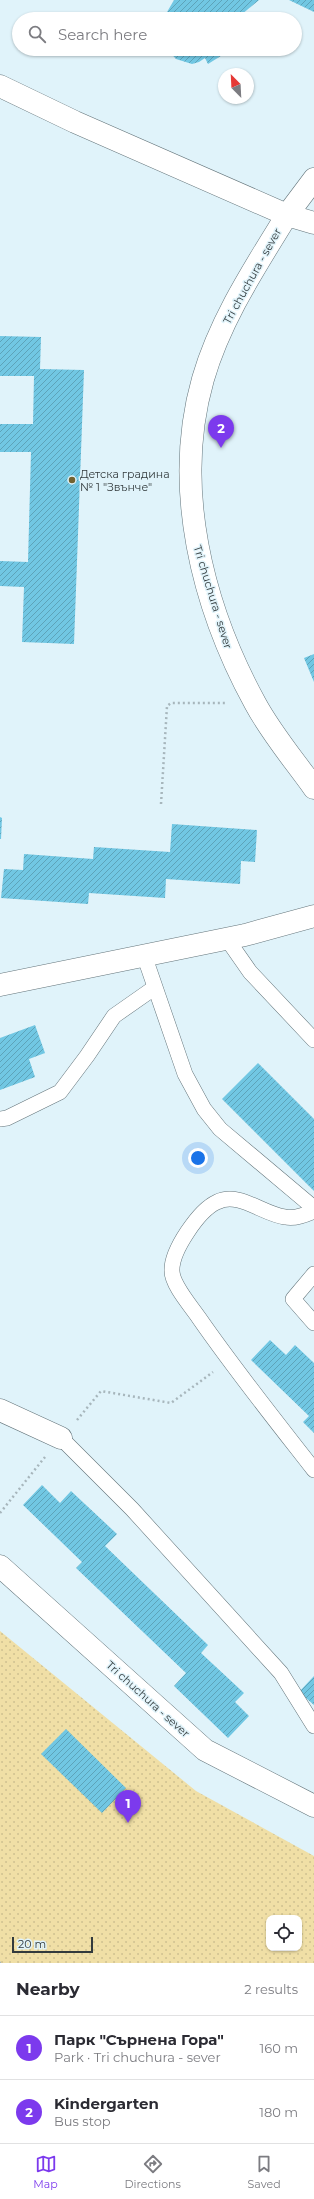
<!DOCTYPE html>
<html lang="en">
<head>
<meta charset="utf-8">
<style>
  body { margin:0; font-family:Montserrat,sans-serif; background:#f2f2f3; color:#2b2b33 }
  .controls { position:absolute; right:12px; bottom:12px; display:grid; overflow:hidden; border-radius:8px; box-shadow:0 1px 3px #0004 }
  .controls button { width:36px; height:36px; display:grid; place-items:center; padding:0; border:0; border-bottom:1px solid #e1e1e2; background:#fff; color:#2b2b33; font:20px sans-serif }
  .compass { position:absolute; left:218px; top:68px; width:36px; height:36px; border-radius:50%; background:#fff; box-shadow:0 1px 3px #0004; rotate:336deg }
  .scale { position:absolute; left:12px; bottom:10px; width:81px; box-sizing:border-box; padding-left:4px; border:2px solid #323a3c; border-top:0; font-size:11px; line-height:14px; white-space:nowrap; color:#323a3c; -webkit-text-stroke:3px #e0f3fa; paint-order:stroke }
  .you { position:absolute; left:198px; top:1158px; width:14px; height:14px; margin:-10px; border:3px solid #fff; border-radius:50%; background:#1a73e8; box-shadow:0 0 0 6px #1a73e833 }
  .badge { display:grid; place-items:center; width:26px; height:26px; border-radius:50%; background:#7c3aed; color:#fff; font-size:13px; font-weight:700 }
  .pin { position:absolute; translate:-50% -33px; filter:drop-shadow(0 1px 2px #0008) }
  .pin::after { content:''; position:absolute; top:21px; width:14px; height:12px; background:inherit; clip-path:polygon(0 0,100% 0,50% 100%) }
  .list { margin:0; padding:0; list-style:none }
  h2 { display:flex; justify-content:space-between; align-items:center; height:52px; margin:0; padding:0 16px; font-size:17px }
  h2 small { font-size:13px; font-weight:400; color:#7c7c81 }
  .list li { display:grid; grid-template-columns:26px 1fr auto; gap:12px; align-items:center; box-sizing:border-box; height:64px; padding:0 16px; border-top:1px solid #e1e1e2 }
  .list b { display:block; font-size:15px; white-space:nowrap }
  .list p { margin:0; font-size:13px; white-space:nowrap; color:#7c7c81 }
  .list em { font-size:13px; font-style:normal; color:#7c7c81 }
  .icon { flex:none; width:22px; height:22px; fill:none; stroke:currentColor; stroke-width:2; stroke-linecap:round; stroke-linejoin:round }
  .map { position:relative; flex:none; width:314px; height:1963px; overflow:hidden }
  .search { position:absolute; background:#fff; box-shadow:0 1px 3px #0004; left:12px; right:12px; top:12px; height:44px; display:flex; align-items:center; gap:10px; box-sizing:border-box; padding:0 14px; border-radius:22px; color:#7c7c81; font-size:15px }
  .sheet { height:180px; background:#fff }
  nav { display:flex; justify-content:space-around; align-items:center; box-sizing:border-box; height:56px; border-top:1px solid #e1e1e2; background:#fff; font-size:11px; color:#7c7c81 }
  nav a { display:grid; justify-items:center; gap:2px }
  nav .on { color:#7c3aed }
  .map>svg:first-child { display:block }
  .park { fill:url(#park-dots); fill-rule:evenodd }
  .building { fill:url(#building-hatch) }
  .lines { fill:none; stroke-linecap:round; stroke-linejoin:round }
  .lane-casing { stroke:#63747a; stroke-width:16 }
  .street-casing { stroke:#63747a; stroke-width:23 }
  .secondary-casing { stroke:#63747a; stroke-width:23 }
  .path { stroke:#a7b6bc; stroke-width:2.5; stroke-dasharray:2 3; stroke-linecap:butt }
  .lane { stroke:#fff; stroke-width:15 }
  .street { stroke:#fff; stroke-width:22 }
  .secondary { stroke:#fff; stroke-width:22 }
  .poi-dot { fill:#726230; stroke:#e0f3fa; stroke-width:1.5 }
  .labels { text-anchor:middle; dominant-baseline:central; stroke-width:3; stroke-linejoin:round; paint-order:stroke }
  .street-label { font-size:11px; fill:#323a3c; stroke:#e0f3fa }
  .poi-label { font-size:11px; fill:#323a3c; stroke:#e0f3fa; text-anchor:start }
</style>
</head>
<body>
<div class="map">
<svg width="314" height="1963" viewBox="0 0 314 1963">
  <defs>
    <pattern id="park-dots" width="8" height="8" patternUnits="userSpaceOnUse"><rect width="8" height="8" fill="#f0dfa6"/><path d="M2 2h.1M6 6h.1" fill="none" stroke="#cec090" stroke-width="1.8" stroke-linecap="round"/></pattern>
    <pattern id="building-hatch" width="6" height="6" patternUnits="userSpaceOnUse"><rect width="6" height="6" fill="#71c7e3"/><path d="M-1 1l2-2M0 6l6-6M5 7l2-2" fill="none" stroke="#5da3b9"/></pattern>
  </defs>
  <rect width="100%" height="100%" fill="#e0f3fa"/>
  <path class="park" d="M0,1631L196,1791L314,1856V1963H0ZM269,1918H299V1948H269Z"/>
  <g class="building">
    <path d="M174,0H259L236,19H163Z"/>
    <path d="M289,0H314V12Z"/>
    <path d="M167,49H232L208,64L205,58L199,62L192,64L176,59Z"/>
    <path d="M0,336L41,337L40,369L84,370L74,644L22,642L24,587L0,586V561L28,562L31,452H0V424H33L34,376H0Z"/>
    <path d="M314,654V682L304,658Z"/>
    <path d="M0,817L2,818L1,839H0Z"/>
    <path d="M172,824L257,830L255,862L241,861L240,884L166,879L165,898L89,893L88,904L1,898L4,869L23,870L24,854L93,859L94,847L170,852Z"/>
    <path d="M35,1025L45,1053L29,1059L35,1077L0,1090V1038Z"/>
    <path d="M258,1063L314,1119V1191L222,1099Z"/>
    <path d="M270,1340L286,1355L295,1345L314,1363V1433L303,1422L309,1416L251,1360Z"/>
    <path d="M42,1485L60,1503L71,1491L117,1534L105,1546L208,1645L201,1653L244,1693L235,1702L249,1716L228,1738L174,1686L186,1673L76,1568L82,1562L23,1505Z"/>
    <path d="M314,1676V1705L299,1692Z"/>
    <path d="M66,1729L126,1788L102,1813L41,1754Z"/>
  </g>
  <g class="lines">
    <g class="lane-casing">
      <g id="lane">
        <path d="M227,939L250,972L314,1040"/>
        <path d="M144,955L185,1074L204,1109L220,1129L314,1208"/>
        <path d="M0,1119L7,1118L60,1092L87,1056L114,1016L154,988"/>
        <path d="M314,1211C305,1215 295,1219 285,1217C262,1214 239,1191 217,1202C199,1210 171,1251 172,1271C172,1285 191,1306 199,1318C235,1370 275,1420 314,1470"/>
        <path d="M314,1274L293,1299L314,1323"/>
        <path d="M61,1438L132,1509L281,1673L314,1726"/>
      </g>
    </g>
    <g class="street-casing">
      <g id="street">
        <path d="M0,86L75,122L287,215L314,179"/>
        <path d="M0,985L245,935L314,916"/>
        <path d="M0,1410L61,1438"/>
        <path d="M0,1566L205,1750L314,1806"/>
      </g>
    </g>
    <g class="secondary-casing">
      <path id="secondary" d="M314,223L287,215C255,267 220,320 203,379C172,487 202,606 255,703C271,733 294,760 314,788"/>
    </g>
    <g class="path">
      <path d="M161,804L167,706L171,703H227"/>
      <path d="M77,1420L101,1391L171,1403L213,1372"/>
      <path d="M0,1513L45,1457"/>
      <path d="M0,1963H1"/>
    </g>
    <use href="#lane" class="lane"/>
    <use href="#street" class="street"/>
    <use href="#secondary" class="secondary"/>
  </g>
  <circle class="poi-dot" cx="72" cy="480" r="4"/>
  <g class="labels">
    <g class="street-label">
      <text transform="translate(252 276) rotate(-61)">Tri chuchura - sever</text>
      <text transform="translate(213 597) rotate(73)">Tri chuchura - sever</text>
      <text transform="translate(148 1699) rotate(42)">Tri chuchura - sever</text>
    </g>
    <g class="poi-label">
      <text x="80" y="474">Детска градина<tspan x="80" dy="13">№ 1 "Звънче"</tspan></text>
    </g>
  </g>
</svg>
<div class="controls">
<button><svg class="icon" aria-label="locate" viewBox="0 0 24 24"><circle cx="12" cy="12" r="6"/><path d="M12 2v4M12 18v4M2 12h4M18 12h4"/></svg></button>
</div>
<svg class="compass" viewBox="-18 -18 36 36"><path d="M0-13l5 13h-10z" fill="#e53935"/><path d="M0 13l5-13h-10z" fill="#7c7c81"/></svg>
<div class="scale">20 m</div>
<div class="you"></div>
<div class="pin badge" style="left:128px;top:1823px">1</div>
<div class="pin badge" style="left:221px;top:448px">2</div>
<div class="search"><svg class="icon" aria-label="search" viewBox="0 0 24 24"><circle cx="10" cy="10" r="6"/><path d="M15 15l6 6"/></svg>Search here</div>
</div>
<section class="sheet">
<h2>Nearby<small>2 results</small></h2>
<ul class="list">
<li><span class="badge">1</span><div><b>Парк &quot;Сърнена Гора&quot;</b><p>Park · Tri chuchura - sever</p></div><em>160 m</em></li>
<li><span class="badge">2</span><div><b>Kindergarten</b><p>Bus stop</p></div><em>180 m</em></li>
</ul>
</section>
<nav>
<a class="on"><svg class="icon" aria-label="map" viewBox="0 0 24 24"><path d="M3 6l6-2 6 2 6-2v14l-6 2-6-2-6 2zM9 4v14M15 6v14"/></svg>Map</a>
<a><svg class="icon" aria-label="directions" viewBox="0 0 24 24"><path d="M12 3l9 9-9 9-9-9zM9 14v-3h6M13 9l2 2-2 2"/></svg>Directions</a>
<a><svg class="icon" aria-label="saved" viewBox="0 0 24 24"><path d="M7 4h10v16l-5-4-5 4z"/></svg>Saved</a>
</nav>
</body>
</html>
